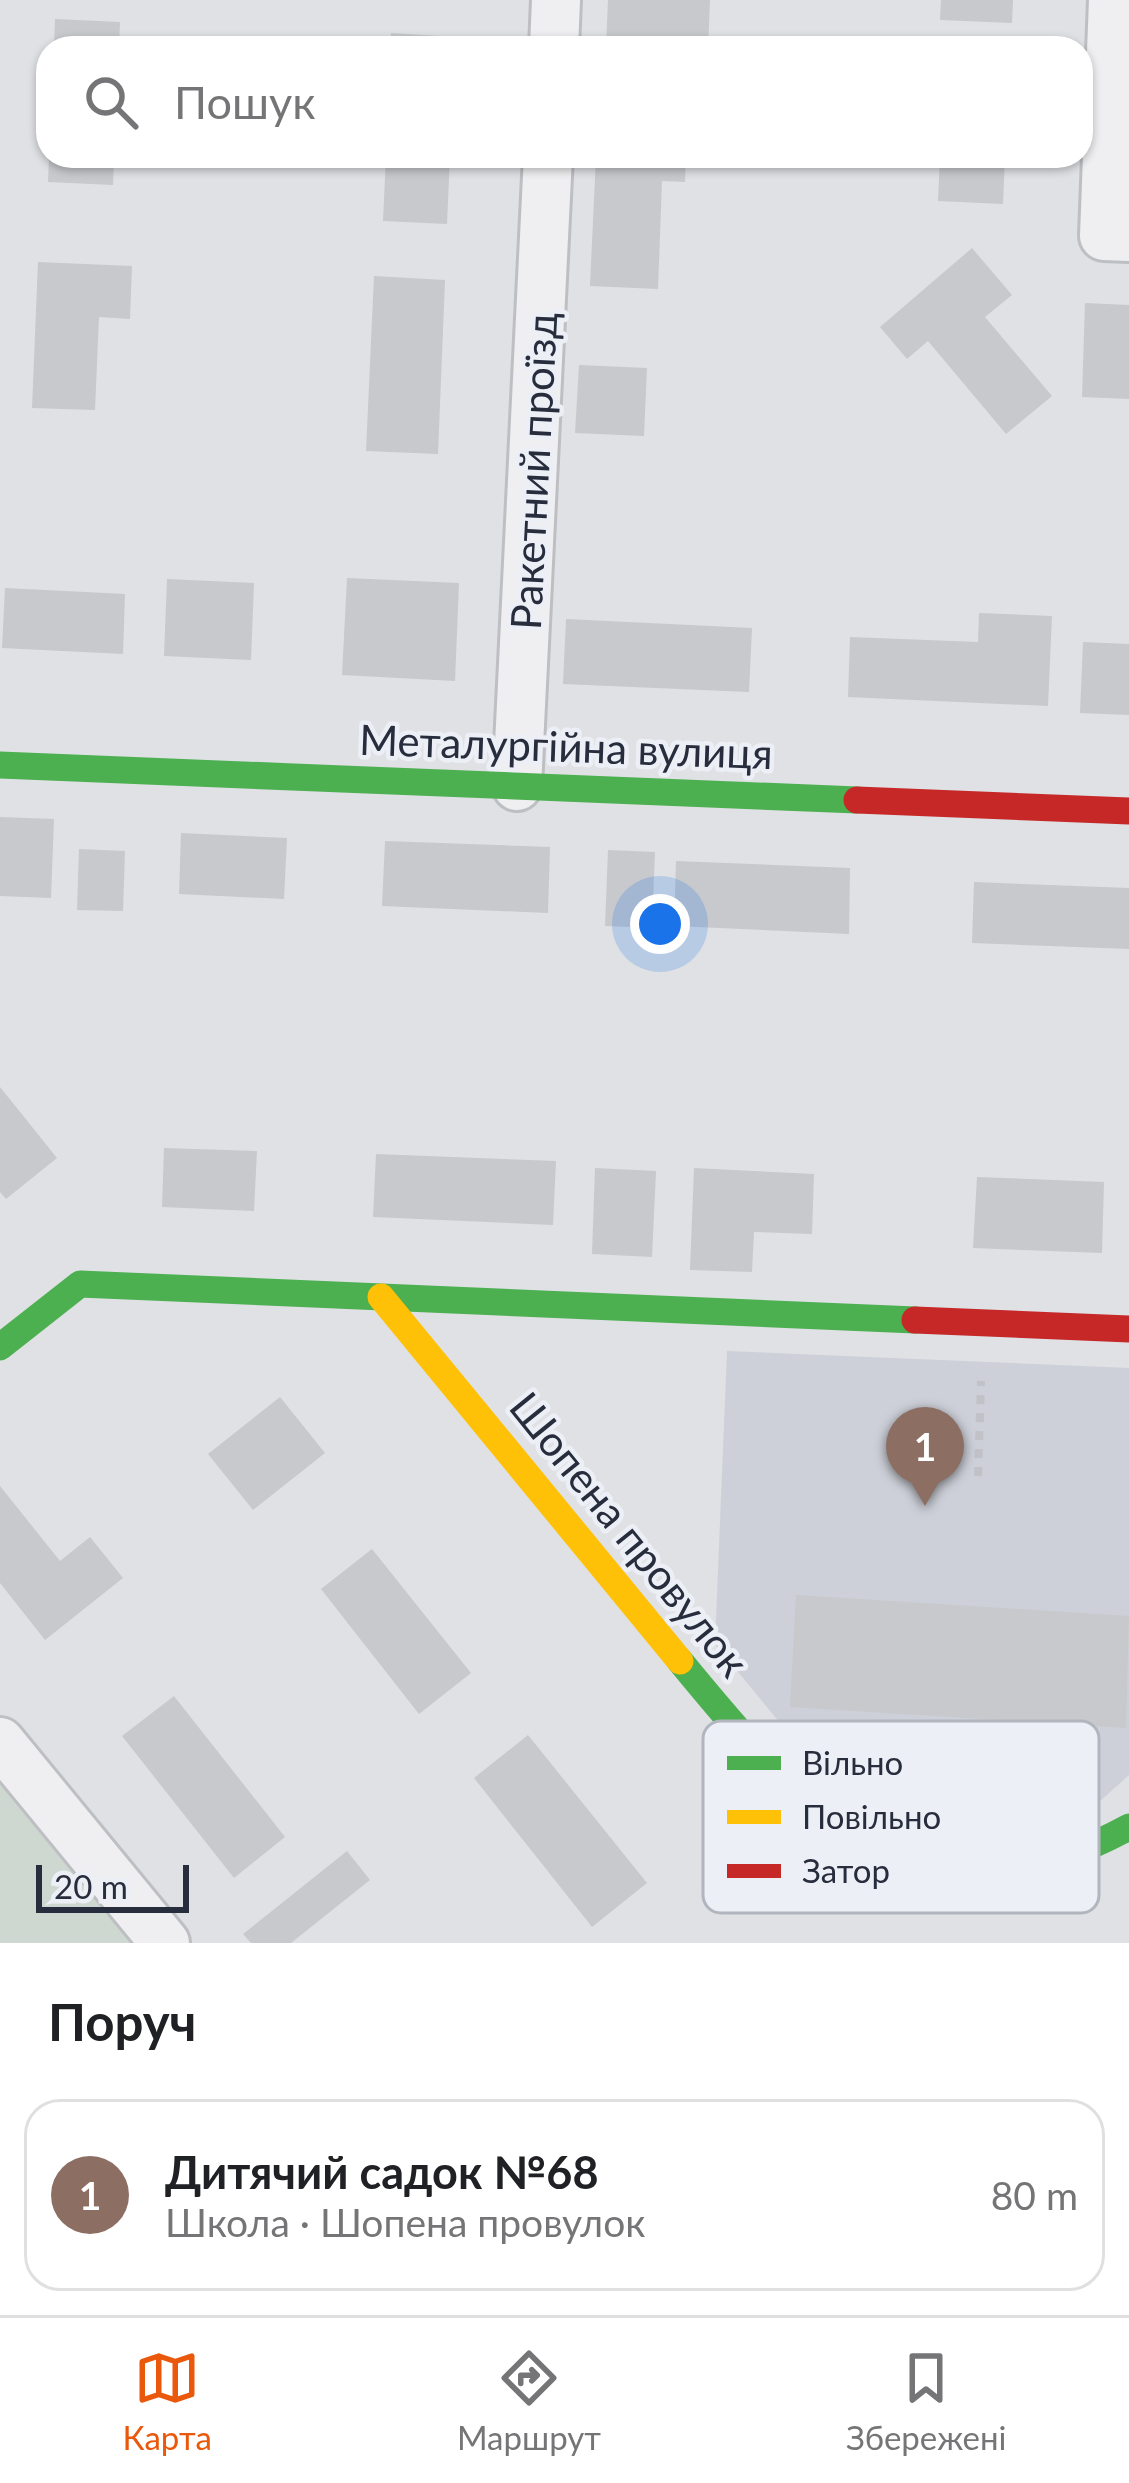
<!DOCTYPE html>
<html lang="uk">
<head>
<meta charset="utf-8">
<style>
  body { margin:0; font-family:Lato,sans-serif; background:#f6f6f6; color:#202124 }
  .scale { position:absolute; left:36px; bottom:30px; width:153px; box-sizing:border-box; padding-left:12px; border:6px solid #272d3d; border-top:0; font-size:33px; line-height:42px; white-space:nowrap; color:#272d3d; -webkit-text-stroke:9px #eceff5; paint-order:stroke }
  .you { position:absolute; left:660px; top:924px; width:42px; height:42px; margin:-30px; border:9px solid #fff; border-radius:50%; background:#1a73e8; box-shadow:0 0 0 18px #1a73e833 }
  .badge { display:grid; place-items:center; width:78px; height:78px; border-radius:50%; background:#ea580c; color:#fff; font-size:39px; font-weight:700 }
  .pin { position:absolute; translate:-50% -99px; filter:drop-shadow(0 3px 6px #0008) }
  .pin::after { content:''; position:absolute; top:63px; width:42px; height:36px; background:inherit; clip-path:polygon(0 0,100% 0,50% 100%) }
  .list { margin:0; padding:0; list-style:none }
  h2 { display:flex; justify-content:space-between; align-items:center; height:156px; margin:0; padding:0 48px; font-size:51px }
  h2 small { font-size:39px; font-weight:400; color:#757577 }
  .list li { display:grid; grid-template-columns:78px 1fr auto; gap:36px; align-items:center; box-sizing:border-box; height:192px; margin:0 24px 24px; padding:0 24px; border:3px solid #e0e0e0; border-radius:36px }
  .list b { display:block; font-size:45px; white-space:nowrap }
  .list p { margin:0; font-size:39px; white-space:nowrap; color:#757577 }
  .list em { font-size:39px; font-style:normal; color:#757577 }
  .icon { flex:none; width:66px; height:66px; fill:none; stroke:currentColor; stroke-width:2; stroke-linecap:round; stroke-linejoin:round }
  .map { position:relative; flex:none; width:1129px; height:1943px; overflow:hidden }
  .search { position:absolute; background:#fff; box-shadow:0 3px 9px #0004; left:36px; right:36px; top:36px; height:132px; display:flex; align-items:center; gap:30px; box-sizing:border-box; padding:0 42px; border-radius:36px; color:#757577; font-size:45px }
  .sheet { height:372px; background:#fff }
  nav { display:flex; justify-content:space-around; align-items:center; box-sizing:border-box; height:168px; border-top:3px solid #e0e0e0; background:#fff; font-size:33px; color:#757577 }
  nav a { display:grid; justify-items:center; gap:6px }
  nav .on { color:#ea580c }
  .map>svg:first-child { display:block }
  .built { fill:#cdd0d8 }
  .green { fill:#ced8d0 }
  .building { fill:#c7c9cd }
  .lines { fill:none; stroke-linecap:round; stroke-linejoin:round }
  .street-casing { stroke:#bebfc3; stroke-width:54 }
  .path { stroke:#c1c2c8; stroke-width:8; stroke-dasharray:9 9; stroke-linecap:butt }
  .street { stroke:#efeff1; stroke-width:48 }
  .fast { stroke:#4caf50; stroke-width:27 }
  .slow { stroke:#ffc107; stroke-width:27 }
  .jam { stroke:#c62828; stroke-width:27 }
  .labels { text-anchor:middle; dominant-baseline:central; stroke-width:9; stroke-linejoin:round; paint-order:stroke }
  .street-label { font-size:42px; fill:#272d3d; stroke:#eceff5 }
  .key { fill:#eceff5; stroke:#b1b5be; stroke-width:3 }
  .key-label { font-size:33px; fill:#272d3d }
</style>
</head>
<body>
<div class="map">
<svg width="1129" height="1943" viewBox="0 0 1129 1943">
  <rect width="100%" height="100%" fill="#dfe1e5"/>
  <path class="built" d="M727,1351L1129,1368V1775L1086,1814L1029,1851L966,1863L904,1848L850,1808L715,1644Z"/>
  <path class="green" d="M0,1773L140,1943H0Z"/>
  <g class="building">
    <path d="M608,0H710L708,48H606Z"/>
    <path d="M941,0H1013L1012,23L940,20Z"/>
    <path d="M55,19L120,22L119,48H54Z"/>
    <path d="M391,33L456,37L455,48H391Z"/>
    <path d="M49,156H114L113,185L48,182Z"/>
    <path d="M386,156H450L447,224L383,221Z"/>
    <path d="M596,156H686L685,182L662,181L658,289L590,286Z"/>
    <path d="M940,156H1005L1003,204L938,201Z"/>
    <path d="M972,248L1012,295L985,317L1052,396L1006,434L928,341L907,359L880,327Z"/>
    <path d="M38,262L132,266L130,319L99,317L95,410L32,408Z"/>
    <path d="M374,276L445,280L438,454L366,451Z"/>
    <path d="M1085,303L1129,305V399L1082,397Z"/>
    <path d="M579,365L647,368L644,436L575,433Z"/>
    <path d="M347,578L459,583L455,681L342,675Z"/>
    <path d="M167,579L254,583L251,660L164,656Z"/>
    <path d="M5,588L125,594L123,654L2,648Z"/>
    <path d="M979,613L1052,616L1048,706L848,697L850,637L978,642Z"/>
    <path d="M566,619L752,628L749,692L563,684Z"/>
    <path d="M1083,642L1129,644V715L1080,713Z"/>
    <path d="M0,817L54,819L51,898L0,896Z"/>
    <path d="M181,833L287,838L284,899L179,894Z"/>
    <path d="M385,841L550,847L548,913L382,906Z"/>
    <path d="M79,849L125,851L123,911L77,910Z"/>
    <path d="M608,850L655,852L652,928L605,926Z"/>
    <path d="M676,861L850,868L849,934L674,926Z"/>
    <path d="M974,882L1129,888V949L972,943Z"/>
    <path d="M0,1087L57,1158L6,1199L0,1192Z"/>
    <path d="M164,1148L257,1151L254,1211L162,1207Z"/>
    <path d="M376,1154L556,1161L553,1225L373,1217Z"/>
    <path d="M595,1168L656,1171L652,1257L592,1254Z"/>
    <path d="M694,1168L814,1174L812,1234L754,1232L752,1272L690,1270Z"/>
    <path d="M977,1177L1104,1182L1102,1253L973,1248Z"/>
    <path d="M280,1397L325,1453L253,1510L208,1454Z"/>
    <path d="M0,1486L60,1561L90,1537L123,1578L45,1640L0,1583Z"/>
    <path d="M372,1549L471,1673L419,1714L321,1589Z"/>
    <path d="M796,1595L1129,1616L1126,1728L790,1707Z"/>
    <path d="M174,1696L285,1837L234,1878L122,1736Z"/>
    <path d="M528,1735L647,1883L592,1927L474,1778Z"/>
    <path d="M347,1851L370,1880L291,1943H251L243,1934Z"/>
  </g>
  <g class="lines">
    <g class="street-casing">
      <g id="street">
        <path d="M1113,0L1104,236L1129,237"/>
        <path d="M554,48L556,0"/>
        <path d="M517,786L548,156"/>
        <path d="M0,1742L165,1943"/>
      </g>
    </g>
    <path class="path" d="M978,1476L981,1381"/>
    <use href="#street" class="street"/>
    <g class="fast">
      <path d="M0,765L857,800"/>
      <path d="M0,1347L80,1284L915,1320"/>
      <path d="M680,1661C808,1817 915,1943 1129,1827"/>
    </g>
    <path class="slow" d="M381,1297L680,1661"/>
    <g class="jam">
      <path d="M857,800L1129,811"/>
      <path d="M915,1320L1129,1329"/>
    </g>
  </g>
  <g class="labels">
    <g class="street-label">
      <text transform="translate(533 471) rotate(-87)">Ракетний проїзд</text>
      <text transform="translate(566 746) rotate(2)">Металургійна вулиця</text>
      <text transform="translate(630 1534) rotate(51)">Шопена провулок</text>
    </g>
  </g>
  <rect x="703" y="1721" width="396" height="192" rx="18" class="key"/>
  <rect x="727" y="1756" width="54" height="14" fill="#4caf50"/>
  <rect x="727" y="1810" width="54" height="14" fill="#ffc107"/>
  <rect x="727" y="1864" width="54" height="14" fill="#c62828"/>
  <g class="key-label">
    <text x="802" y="1775">Вільно</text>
    <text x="802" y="1829">Повільно</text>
    <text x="802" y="1883">Затор</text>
  </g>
</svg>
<div class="scale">20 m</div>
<div class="you"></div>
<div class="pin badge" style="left:925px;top:1506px;background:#8d6e63">1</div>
<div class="search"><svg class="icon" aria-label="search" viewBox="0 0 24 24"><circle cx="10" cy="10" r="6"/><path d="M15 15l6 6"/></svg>Пошук</div>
</div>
<section class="sheet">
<h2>Поруч<small></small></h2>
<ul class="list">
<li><span class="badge" style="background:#8d6e63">1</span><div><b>Дитячий садок №68</b><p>Школа · Шопена провулок</p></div><em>80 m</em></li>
</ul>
</section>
<nav>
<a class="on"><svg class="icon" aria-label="map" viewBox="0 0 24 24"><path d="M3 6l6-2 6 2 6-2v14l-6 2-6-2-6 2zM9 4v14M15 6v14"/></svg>Карта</a>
<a><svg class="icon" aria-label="directions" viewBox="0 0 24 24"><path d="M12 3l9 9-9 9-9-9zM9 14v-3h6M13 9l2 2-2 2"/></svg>Маршрут</a>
<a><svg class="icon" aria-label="saved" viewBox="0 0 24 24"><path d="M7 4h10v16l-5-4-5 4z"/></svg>Збережені</a>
</nav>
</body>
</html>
